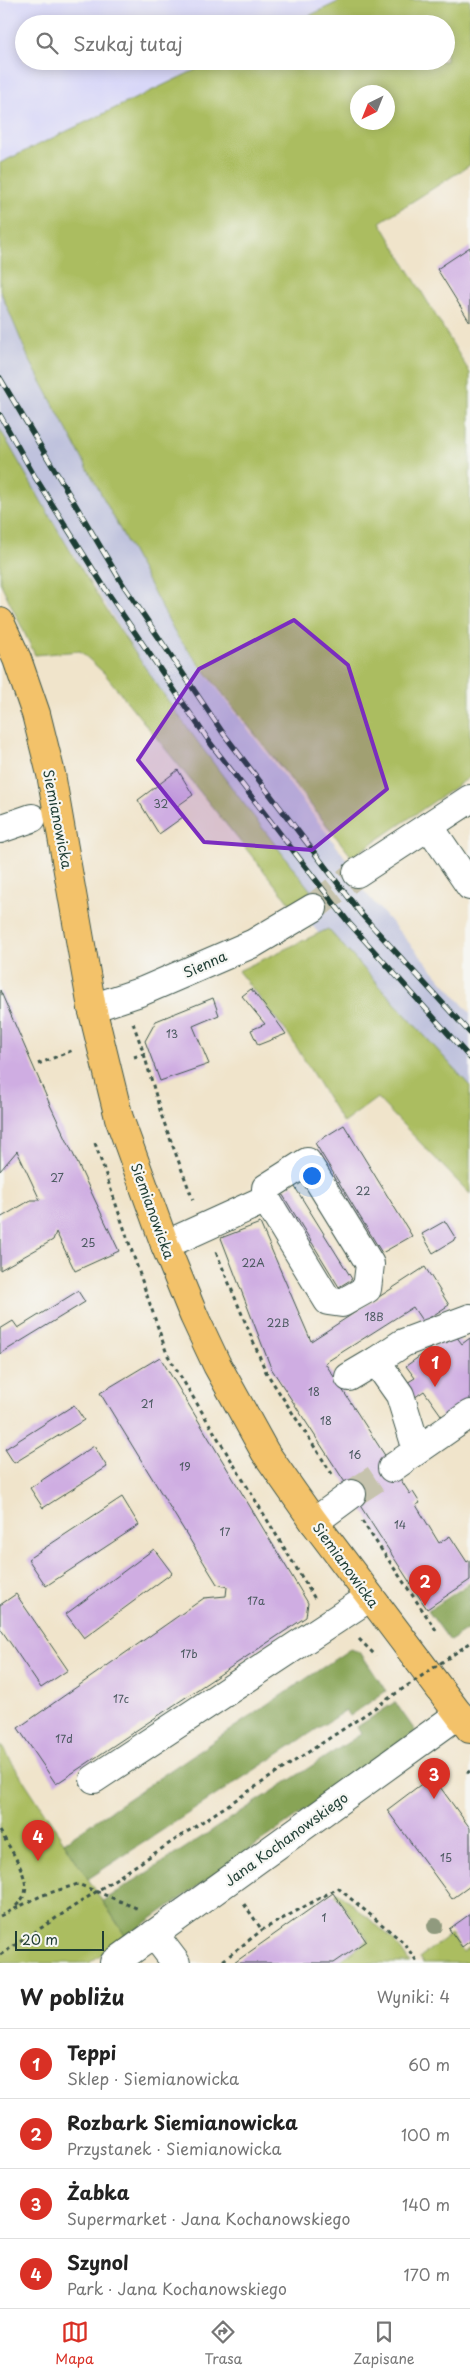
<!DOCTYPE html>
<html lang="pl">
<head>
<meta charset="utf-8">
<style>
  body { margin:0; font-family:"Playpen Sans",sans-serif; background:#f6f6f6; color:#222 }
  .compass { position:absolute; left:350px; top:85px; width:45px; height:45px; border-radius:50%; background:#fff; box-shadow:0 2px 12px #0003; rotate:223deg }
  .scale { position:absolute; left:15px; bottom:12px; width:89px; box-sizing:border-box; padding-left:5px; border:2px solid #1f3d34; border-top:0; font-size:14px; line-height:18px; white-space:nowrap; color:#1f3d34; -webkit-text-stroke:4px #f6f6f2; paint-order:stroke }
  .you { position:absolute; left:311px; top:1175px; width:18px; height:18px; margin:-12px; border:4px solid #fff; border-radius:50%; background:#1a73e8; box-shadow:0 0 0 8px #1a73e833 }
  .badge { display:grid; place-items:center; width:32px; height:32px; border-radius:50%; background:#d93025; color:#fff; font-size:16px; font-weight:700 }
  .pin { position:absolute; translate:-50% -41px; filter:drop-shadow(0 1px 2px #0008) }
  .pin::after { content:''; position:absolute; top:26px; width:18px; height:15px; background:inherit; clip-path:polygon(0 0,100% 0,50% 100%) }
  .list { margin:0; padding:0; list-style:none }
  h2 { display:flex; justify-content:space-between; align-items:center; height:65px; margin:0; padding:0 20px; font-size:21px }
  h2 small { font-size:16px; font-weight:400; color:#767676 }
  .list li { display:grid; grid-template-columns:32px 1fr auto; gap:15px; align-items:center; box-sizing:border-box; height:70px; padding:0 20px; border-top:1px solid #e0e0e0 }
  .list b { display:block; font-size:19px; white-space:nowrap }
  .list p { margin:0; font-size:16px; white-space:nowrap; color:#767676 }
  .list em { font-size:16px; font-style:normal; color:#767676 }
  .icon { flex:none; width:28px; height:28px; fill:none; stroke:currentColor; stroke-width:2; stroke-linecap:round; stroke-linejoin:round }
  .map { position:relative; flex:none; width:470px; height:1963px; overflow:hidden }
  .search { position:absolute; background:#fff; box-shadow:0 2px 12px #0003; left:15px; right:15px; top:15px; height:55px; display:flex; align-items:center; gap:12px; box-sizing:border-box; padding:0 18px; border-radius:28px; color:#767676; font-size:19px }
  .sheet { height:345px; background:#fff }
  nav { display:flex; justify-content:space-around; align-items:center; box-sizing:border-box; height:70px; border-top:1px solid #e0e0e0; background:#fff; font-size:14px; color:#767676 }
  nav a { display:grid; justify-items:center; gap:2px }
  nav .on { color:#d93025 }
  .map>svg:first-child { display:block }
  .built { fill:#d8d7f8 }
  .industrial { fill:#bfc2dd }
  .green { fill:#abbd61; stroke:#657d4a; fill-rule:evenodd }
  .forest { fill:#88a457; stroke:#547046 }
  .building { fill:#cfade2 }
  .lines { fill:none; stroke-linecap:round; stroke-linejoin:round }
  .minor-tunnel { stroke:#c6c3ad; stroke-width:28; stroke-dasharray:28 14; stroke-linecap:butt }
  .minor-casing { stroke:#3e564b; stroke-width:30 }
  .major-casing { stroke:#3e564b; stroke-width:30 }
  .path { stroke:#3e564b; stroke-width:3; stroke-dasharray:4 4; stroke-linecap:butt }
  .minor { stroke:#fff; stroke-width:28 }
  .major { stroke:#f3c26a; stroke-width:28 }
  .rail-casing { stroke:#1f3d34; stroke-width:5.5 }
  .rail { stroke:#f6f6f2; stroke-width:4; stroke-dasharray:11; stroke-linecap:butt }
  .path-bridge { stroke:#3e564b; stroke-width:3; stroke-dasharray:4 4; stroke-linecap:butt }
  .tree { fill:#909a7e }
  .marked { fill:#7b2cbf; fill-opacity:0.2; stroke:#7b2cbf; stroke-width:4; stroke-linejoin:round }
  .labels { text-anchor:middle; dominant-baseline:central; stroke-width:4.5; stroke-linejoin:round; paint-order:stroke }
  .number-label { font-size:11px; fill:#4b5960 }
  .street-label { font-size:14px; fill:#1f3d34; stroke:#f6f6f2 }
</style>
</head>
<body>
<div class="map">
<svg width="470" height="1963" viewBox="0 0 470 1963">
  <rect width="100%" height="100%" fill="#f6f6f2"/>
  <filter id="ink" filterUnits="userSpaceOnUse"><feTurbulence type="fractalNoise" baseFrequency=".02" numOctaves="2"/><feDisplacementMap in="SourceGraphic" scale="10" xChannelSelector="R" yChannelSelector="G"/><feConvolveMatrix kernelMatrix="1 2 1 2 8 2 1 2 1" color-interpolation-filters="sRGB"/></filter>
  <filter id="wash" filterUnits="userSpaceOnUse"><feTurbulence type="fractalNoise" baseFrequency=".0096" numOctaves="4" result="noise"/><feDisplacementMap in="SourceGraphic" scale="20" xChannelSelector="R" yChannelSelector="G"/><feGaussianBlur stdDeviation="1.12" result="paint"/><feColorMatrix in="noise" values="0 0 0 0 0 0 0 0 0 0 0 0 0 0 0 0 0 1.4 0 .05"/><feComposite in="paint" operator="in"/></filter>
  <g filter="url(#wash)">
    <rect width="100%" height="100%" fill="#f0e4cb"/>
    <path class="built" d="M0,0H342L292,24H24V61H214L0,163Z"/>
    <path class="industrial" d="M0,290L28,357L177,636L357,873L364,891L470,1013V1103L275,884L201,747L143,665L45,509L0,429Z"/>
    <g class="green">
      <path d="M342,0H470V165L380,222L470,373V777L352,857L177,636L28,357L0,290V163L214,61H446V24H292ZM388,92V122H358V92Z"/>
      <path d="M0,429C46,510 91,590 144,666C197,744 254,817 311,891L293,907L104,673L80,651L35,655L0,582Z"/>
      <path d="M328,929L470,1086V1194L377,1098L343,1123L289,1035L238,971Z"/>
      <path d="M0,1744L126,1937L89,1963H0Z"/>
      <path d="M338,1892L393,1939L410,1963H337L368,1940L335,1894Z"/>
      <path d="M450,1934L463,1952L470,1947V1963H423L419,1958Z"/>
    </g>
    <g class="forest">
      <path d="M470,1583V1628L450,1641L428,1611Z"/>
      <path d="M350,1649L360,1652L386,1691L350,1716L346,1710L88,1879L64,1842Z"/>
      <path d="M395,1702L416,1732L126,1937L103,1901L361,1734L357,1727Z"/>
    </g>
    <g id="blocks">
      <g class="building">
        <path d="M470,247V322L437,269Z"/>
        <path d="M178,770L193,795L176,807L183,817L159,834L138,800Z"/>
        <path d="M251,989L276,1020L286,1034L258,1045L251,1030L265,1024L242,996Z"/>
        <path d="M0,990L51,1107L119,1251L75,1271L56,1232L53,1240L0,1270V1218L31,1200H40L17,1151L0,1171Z"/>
        <path d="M213,998L219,1015L193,1026L209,1064L160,1081L145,1041L156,1021Z"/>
        <path d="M344,1125L412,1236L382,1253L315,1143Z"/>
        <path d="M293,1184L352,1279L339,1287L281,1192Z"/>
        <path d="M445,1221L456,1239L433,1253L422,1234Z"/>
        <path d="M260,1223L311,1341L425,1267L449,1305L423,1322L413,1307L325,1363L410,1494L413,1492L420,1503L416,1505L439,1543L450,1536L467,1562L470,1560V1580L427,1609L271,1368L221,1238Z"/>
        <path d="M78,1291L85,1302L0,1354V1329L13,1321L18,1328Z"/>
        <path d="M456,1336L462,1344L470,1338V1404L446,1422L424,1391L414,1398L405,1384L415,1378L406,1366L444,1339L446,1343Z"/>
        <path d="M160,1357L308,1603L306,1617L56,1784L18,1728L204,1598L226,1596L227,1587L217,1584L100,1393Z"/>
        <path d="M74,1405L84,1420L14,1463L5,1449Z"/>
        <path d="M94,1446L107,1467L43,1508L30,1488Z"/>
        <path d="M122,1497L139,1525L46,1586L28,1559Z"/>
        <path d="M154,1549L172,1573L84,1638L66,1614Z"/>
        <path d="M16,1594L68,1670L41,1688L0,1628V1605Z"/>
        <path d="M432,1776L470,1828V1886L452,1899L387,1810Z"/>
        <path d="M333,1893L366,1941L334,1963H234Z"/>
        <path d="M470,1914V1941L462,1947L449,1929Z"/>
      </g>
    </g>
  </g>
  <g filter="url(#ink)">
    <use href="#blocks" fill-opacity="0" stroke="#3e564b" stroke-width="1"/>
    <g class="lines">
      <g class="minor-tunnel">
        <path d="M313,908L357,873"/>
        <path d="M352,1494L392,1468"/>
      </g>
      <g class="minor-casing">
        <g id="minor">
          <path d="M429,826L470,886"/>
          <path d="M0,829L32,818"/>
          <path d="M357,873L470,799"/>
          <path d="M92,1008L143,991L254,943L313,908"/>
          <path d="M165,1245L266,1199V1188L307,1162L370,1264L367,1289L342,1303L328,1301L266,1199"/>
          <path d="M376,1361L403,1343L470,1318"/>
          <path d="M349,1377L376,1361L400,1395L417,1450"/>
          <path d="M392,1468L470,1414"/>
          <path d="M314,1522L352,1494"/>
          <path d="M94,1779L370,1597"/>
          <path d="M154,1934L176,1963"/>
          <path d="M114,1963L459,1714"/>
        </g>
      </g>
      <g class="major-casing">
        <path id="major" d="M0,622L17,659L36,714L51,774L92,1008L119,1118L165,1245L194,1316L217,1365L265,1452L314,1522L470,1729"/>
      </g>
      <g class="path">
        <path d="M133,1023L144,1054L134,1057"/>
        <path d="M144,1054L162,1117L193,1200"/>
        <path d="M38,1064L73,1050"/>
        <path d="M95,1143L167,1354L315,1599"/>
        <path d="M216,1252L266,1372L332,1474"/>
        <path d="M362,1521L436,1630"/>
        <path d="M359,1639L376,1656"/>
        <path d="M467,1773L470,1771"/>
        <path d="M0,1831C8,1845 30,1877 25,1893C24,1897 19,1903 16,1906"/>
        <path d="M244,1904L262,1930"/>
        <path d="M0,1916L43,1895L78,1884L139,1909"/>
        <path d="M0,1955L354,1722"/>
        <path d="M216,1963H220L262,1930L338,1888L403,1942L418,1963"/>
      </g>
      <use href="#minor" class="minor"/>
      <use href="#major" class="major"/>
      <g class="rail-casing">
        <g id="rail">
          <path d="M0,378L122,583L223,733L362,915L470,1033"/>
          <path d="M0,415L35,477L108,593L211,744L349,923L470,1058"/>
        </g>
      </g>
      <use href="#rail" class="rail"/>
      <path class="path-bridge" d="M354,1722L470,1643"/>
    </g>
    <circle class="tree" cx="435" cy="1926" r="8"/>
  </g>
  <path class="marked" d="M294,620L348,665L387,789L312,850L204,842L138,760L199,669Z"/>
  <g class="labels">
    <g class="number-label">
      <text x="161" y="803">32</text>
      <text x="172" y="1033">13</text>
      <text x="57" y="1177">27</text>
      <text x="363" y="1190">22</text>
      <text x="88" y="1242">25</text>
      <text x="253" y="1262">22A</text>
      <text x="374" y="1316">18B</text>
      <text x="278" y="1322">22B</text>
      <text x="314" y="1391">18</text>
      <text x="147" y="1403">21</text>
      <text x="326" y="1420">18</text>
      <text x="355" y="1454">16</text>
      <text x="185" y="1466">19</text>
      <text x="400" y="1524">14</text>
      <text x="225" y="1531">17</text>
      <text x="256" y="1600">17a</text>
      <text x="189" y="1653">17b</text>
      <text x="121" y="1698">17c</text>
      <text x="64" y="1738">17d</text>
      <text x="446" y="1857">15</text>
      <text x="324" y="1917">1</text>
    </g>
    <g class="street-label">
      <text transform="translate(58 819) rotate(79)">Siemianowicka</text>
      <text transform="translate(205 964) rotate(-24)">Sienna</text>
      <text transform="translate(153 1211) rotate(70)">Siemianowicka</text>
      <text transform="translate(346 1565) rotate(54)">Siemianowicka</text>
      <text transform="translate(286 1839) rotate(-36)">Jana Kochanowskiego</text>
    </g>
  </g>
</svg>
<svg class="compass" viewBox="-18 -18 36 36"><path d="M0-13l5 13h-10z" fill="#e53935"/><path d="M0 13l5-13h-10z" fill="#767676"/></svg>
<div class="scale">20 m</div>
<div class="you"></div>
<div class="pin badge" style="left:435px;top:1387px">1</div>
<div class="pin badge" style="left:425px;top:1606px">2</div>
<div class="pin badge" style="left:434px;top:1799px">3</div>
<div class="pin badge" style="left:38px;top:1861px">4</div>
<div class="search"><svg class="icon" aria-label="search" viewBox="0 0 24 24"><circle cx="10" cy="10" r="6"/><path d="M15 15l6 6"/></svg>Szukaj tutaj</div>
</div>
<section class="sheet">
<h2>W pobliżu<small>Wyniki: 4</small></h2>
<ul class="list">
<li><span class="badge">1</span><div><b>Teppi</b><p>Sklep · Siemianowicka</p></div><em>60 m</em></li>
<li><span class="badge">2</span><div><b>Rozbark Siemianowicka</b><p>Przystanek · Siemianowicka</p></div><em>100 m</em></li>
<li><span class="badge">3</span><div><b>Żabka</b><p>Supermarket · Jana Kochanowskiego</p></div><em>140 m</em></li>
<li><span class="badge">4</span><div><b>Szynol</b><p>Park · Jana Kochanowskiego</p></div><em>170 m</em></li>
</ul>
</section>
<nav>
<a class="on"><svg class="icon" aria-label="map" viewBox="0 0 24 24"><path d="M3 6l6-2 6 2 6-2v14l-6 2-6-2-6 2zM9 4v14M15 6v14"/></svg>Mapa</a>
<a><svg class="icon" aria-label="directions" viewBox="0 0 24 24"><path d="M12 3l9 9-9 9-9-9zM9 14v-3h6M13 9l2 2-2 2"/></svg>Trasa</a>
<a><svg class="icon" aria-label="saved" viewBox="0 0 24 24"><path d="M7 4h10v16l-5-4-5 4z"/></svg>Zapisane</a>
</nav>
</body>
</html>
